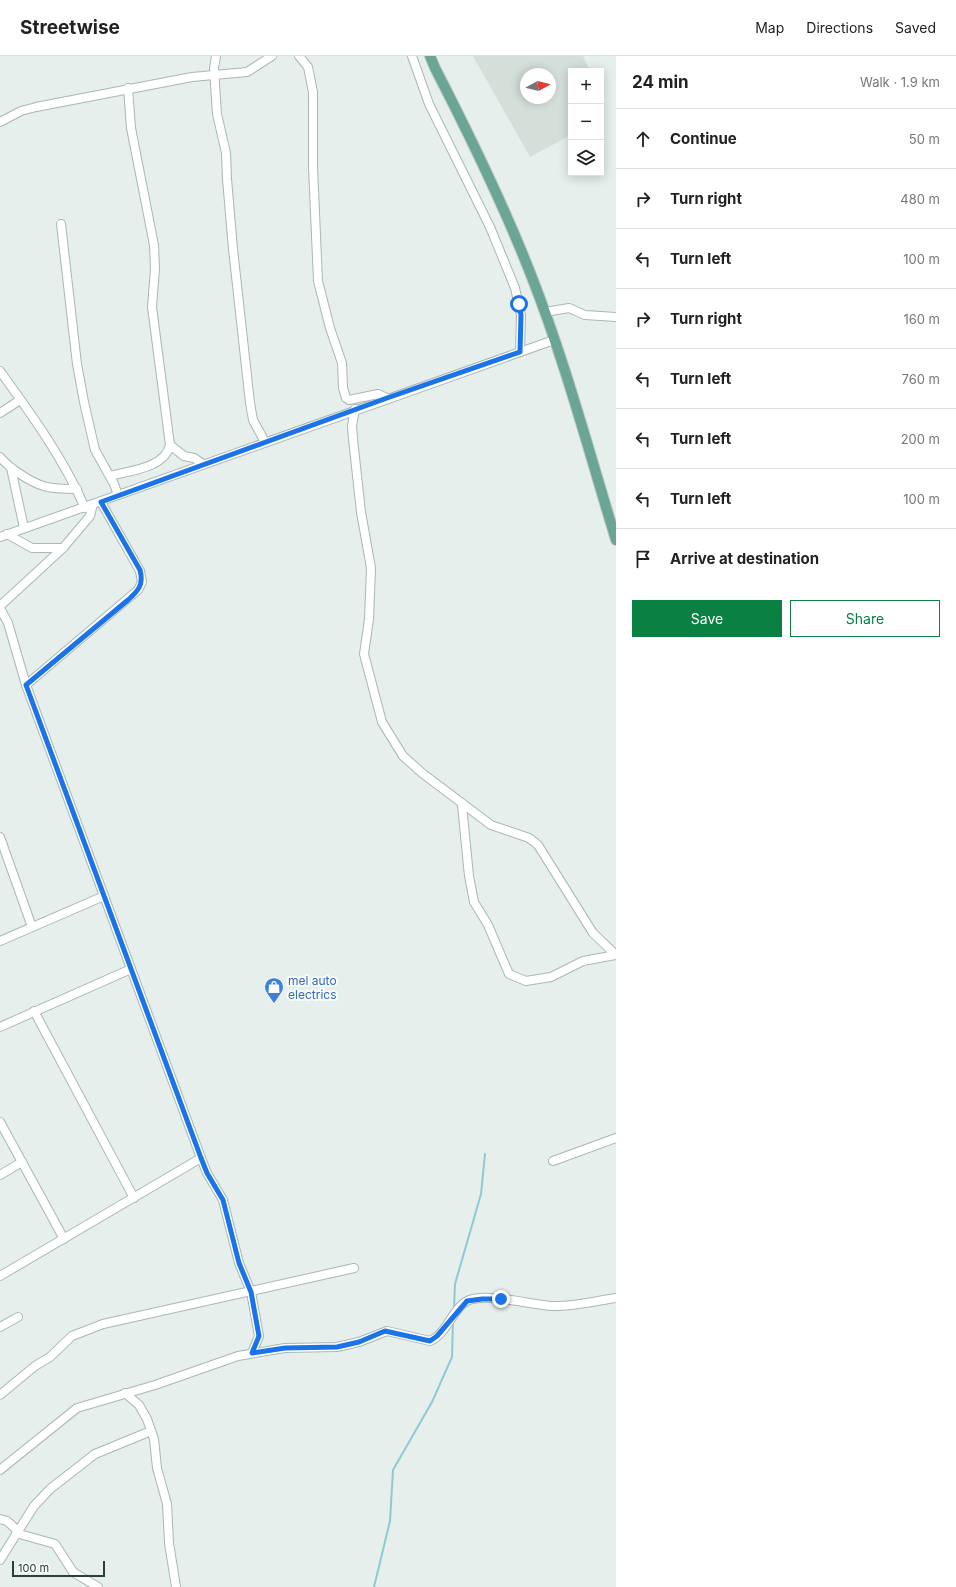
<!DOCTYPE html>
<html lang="en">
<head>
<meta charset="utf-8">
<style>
  body { margin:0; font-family:Inter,sans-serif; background:#f2f2f2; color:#222 }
  .controls { position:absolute; right:12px; top:12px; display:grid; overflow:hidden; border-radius:0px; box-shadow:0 2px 10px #0003 }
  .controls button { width:36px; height:36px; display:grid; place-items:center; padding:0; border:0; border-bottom:1px solid #e0e0e0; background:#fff; color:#222; font:20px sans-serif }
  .compass { position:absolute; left:520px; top:12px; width:36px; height:36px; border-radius:50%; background:#fff; box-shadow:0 2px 10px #0003; rotate:82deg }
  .scale { position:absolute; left:12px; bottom:10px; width:93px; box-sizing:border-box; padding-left:4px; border:2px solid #24423a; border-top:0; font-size:11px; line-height:14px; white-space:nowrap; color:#24423a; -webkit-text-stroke:3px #f7fbf9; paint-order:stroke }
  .stop { position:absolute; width:12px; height:12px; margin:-9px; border:3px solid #1a73e8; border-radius:50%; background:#fff }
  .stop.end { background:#1a73e8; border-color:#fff; box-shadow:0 1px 4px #0008 }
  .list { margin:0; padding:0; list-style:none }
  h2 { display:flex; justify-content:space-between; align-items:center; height:52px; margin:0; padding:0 16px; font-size:17px }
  h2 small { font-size:13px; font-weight:400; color:#767676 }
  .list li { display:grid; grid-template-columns:26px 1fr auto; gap:12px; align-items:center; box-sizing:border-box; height:60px; padding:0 16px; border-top:1px solid #e0e0e0 }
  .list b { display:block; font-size:15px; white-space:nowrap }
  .list em { font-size:13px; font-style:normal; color:#767676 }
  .actions { display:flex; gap:8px; padding:12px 16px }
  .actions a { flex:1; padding:9px 0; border:1px solid #0b8043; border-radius:0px; text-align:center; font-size:14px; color:#0b8043 }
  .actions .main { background:#0b8043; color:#fff }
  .icon { flex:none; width:22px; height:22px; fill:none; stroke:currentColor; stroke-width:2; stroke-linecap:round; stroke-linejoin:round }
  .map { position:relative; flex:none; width:616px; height:1531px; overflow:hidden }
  header { display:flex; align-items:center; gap:24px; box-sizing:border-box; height:56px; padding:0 20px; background:#fff; border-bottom:1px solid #e0e0e0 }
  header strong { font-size:19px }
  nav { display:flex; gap:22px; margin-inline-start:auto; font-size:14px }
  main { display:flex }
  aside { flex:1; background:#fff }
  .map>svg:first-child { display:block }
  .built { fill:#d4dfda; fill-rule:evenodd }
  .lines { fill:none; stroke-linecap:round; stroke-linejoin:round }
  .stream { stroke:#8ec9d4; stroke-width:2 }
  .minor-casing { stroke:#a8b8b2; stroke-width:10 }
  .major-casing { stroke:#c2cac8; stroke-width:12 }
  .minor { stroke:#fff; stroke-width:8 }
  .major { stroke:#6aa596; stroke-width:10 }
  .route { stroke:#1a73e8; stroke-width:5 }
  .labels { text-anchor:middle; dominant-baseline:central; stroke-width:4; stroke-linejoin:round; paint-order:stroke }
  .shop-label { font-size:12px; fill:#366cbe; stroke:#f7fbf9; text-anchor:start }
</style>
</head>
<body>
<header>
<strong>Streetwise</strong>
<nav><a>Map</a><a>Directions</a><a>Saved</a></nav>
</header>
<main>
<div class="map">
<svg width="616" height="1531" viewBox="0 0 616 1531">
  <rect width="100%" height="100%" fill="#e6efeb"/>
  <path class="built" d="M473,0H583L590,15H571V79L530,101ZM526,18H550V42H526Z"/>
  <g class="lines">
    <g class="stream">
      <path d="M454,1253L455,1228L481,1138L485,1098"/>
      <path d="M374,1531L390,1465L393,1414L432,1346L452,1301L453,1265"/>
    </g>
    <g class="minor-casing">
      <g id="minor">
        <path d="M216,0L214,12L217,58L226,97L227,123L233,193L250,347L253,364L265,386"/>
        <path d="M299,0L308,11L313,36V111L318,225L330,272L342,307L343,332L346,342L349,344L378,338L387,342"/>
        <path d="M412,0L429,48L490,171L515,232L521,259L520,296"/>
        <path d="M0,66L21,55L36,51L192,21L247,16L272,0"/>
        <path d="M61,168L77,308L84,346L95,394L114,428L118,439"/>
        <path d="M545,256L569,252L585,259L616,261"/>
        <path d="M0,315C31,358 64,403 85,452"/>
        <path d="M355,353L352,370L353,383L361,456L371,512L369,563L364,598L382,666L403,700L422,717L491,769L529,782L538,789L593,877L616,899"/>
        <path d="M0,357L20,344"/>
        <path d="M170,389L184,400L194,402L203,408"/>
        <path d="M0,401C5,407 11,412 17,416C40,432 49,433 77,433"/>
        <path d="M11,412L24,472"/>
        <path d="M110,420C129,415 165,412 170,389L152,251L155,213L154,189L131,72L128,32"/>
        <path d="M7,478L32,492H63"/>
        <path d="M0,481L554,284"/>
        <path d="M0,550L63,492L90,460L93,448"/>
        <path d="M0,552L8,567L26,629L138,534L142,526L140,515L101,446"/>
        <path d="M26,629L201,1102L207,1117L223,1144L239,1207L251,1236L259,1280L252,1297"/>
        <path d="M462,749L469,820L474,846L488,869L509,918L526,925L551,921L583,905L616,899"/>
        <path d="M0,781L32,871"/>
        <path d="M0,885L104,840"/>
        <path d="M34,955L134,1142"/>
        <path d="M0,971L131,913"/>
        <path d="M0,1066L64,1183"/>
        <path d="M553,1105L616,1082"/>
        <path d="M0,1119L22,1106"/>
        <path d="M0,1220L201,1102"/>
        <path d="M0,1271L18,1261"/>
        <path d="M125,1337L139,1349L147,1363L154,1383L157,1412L167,1448L169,1487L176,1531"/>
        <path d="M0,1339L35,1310L50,1301L72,1280L103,1268L354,1212"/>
        <path d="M0,1414L77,1352L155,1329L238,1300L285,1292L337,1291L359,1286L387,1275L430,1285C447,1278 453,1252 467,1245C486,1236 532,1249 552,1250C573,1251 595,1245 616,1242"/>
        <path d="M0,1463L7,1465L18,1475"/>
        <path d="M16,1477L55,1488L73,1516L98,1531"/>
        <path d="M0,1504L34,1450L50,1433L95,1398L151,1375"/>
      </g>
    </g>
    <g class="major-casing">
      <path id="major" d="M430,0L435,12C470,80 503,147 531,219C565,305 589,396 616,484"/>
    </g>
    <use href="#minor" class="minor"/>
    <use href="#major" class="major"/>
  </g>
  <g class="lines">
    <path class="route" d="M501,1243H482L467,1245L437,1280L430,1285L385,1275L359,1286L337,1291L285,1292L252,1297L259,1280L251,1236L239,1207L223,1144L207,1117L201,1102L26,629L128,544C138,535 144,529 140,514L101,446L387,342L520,296L521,259L519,248"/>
  </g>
  <defs>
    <g id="shop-pin" transform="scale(1)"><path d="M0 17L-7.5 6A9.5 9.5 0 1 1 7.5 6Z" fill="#3f7fe0" stroke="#f7fbf9"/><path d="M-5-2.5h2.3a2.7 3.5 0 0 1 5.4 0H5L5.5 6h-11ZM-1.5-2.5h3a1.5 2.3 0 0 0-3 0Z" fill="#fff"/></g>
  </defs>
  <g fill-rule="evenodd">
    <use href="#shop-pin" x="274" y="931"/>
  </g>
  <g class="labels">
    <g class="shop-label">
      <text x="288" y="924">mel auto<tspan x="288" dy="14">electrics</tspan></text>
    </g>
  </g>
</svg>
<div class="controls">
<button>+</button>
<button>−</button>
<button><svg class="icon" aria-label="layers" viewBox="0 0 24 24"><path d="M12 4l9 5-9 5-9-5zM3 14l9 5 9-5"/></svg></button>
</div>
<svg class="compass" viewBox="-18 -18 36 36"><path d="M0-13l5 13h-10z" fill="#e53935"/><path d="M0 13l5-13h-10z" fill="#767676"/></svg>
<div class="scale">100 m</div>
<div class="stop" style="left:519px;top:248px"></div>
<div class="stop end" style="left:501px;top:1243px"></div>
</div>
<aside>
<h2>24 min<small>Walk · 1.9 km</small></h2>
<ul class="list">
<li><svg class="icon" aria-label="ahead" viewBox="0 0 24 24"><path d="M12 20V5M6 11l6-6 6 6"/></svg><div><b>Continue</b></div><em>50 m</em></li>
<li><svg class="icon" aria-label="right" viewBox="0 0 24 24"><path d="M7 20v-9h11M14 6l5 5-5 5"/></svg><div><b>Turn right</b></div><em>480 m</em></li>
<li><svg class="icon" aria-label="left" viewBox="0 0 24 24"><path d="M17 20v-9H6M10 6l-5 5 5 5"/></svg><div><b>Turn left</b></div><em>100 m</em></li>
<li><svg class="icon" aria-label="right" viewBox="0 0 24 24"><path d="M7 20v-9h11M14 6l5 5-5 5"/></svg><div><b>Turn right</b></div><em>160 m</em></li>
<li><svg class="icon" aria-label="left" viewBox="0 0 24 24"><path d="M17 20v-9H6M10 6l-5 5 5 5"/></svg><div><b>Turn left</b></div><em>760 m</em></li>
<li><svg class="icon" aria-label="left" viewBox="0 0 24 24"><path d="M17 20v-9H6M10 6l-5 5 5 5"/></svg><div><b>Turn left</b></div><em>200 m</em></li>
<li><svg class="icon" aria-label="left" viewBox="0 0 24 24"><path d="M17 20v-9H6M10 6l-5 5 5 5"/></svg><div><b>Turn left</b></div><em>100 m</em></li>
<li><svg class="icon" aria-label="arrive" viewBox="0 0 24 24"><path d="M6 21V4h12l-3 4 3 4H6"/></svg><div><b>Arrive at destination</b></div></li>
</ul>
<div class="actions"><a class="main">Save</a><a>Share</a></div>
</aside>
</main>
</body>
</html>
